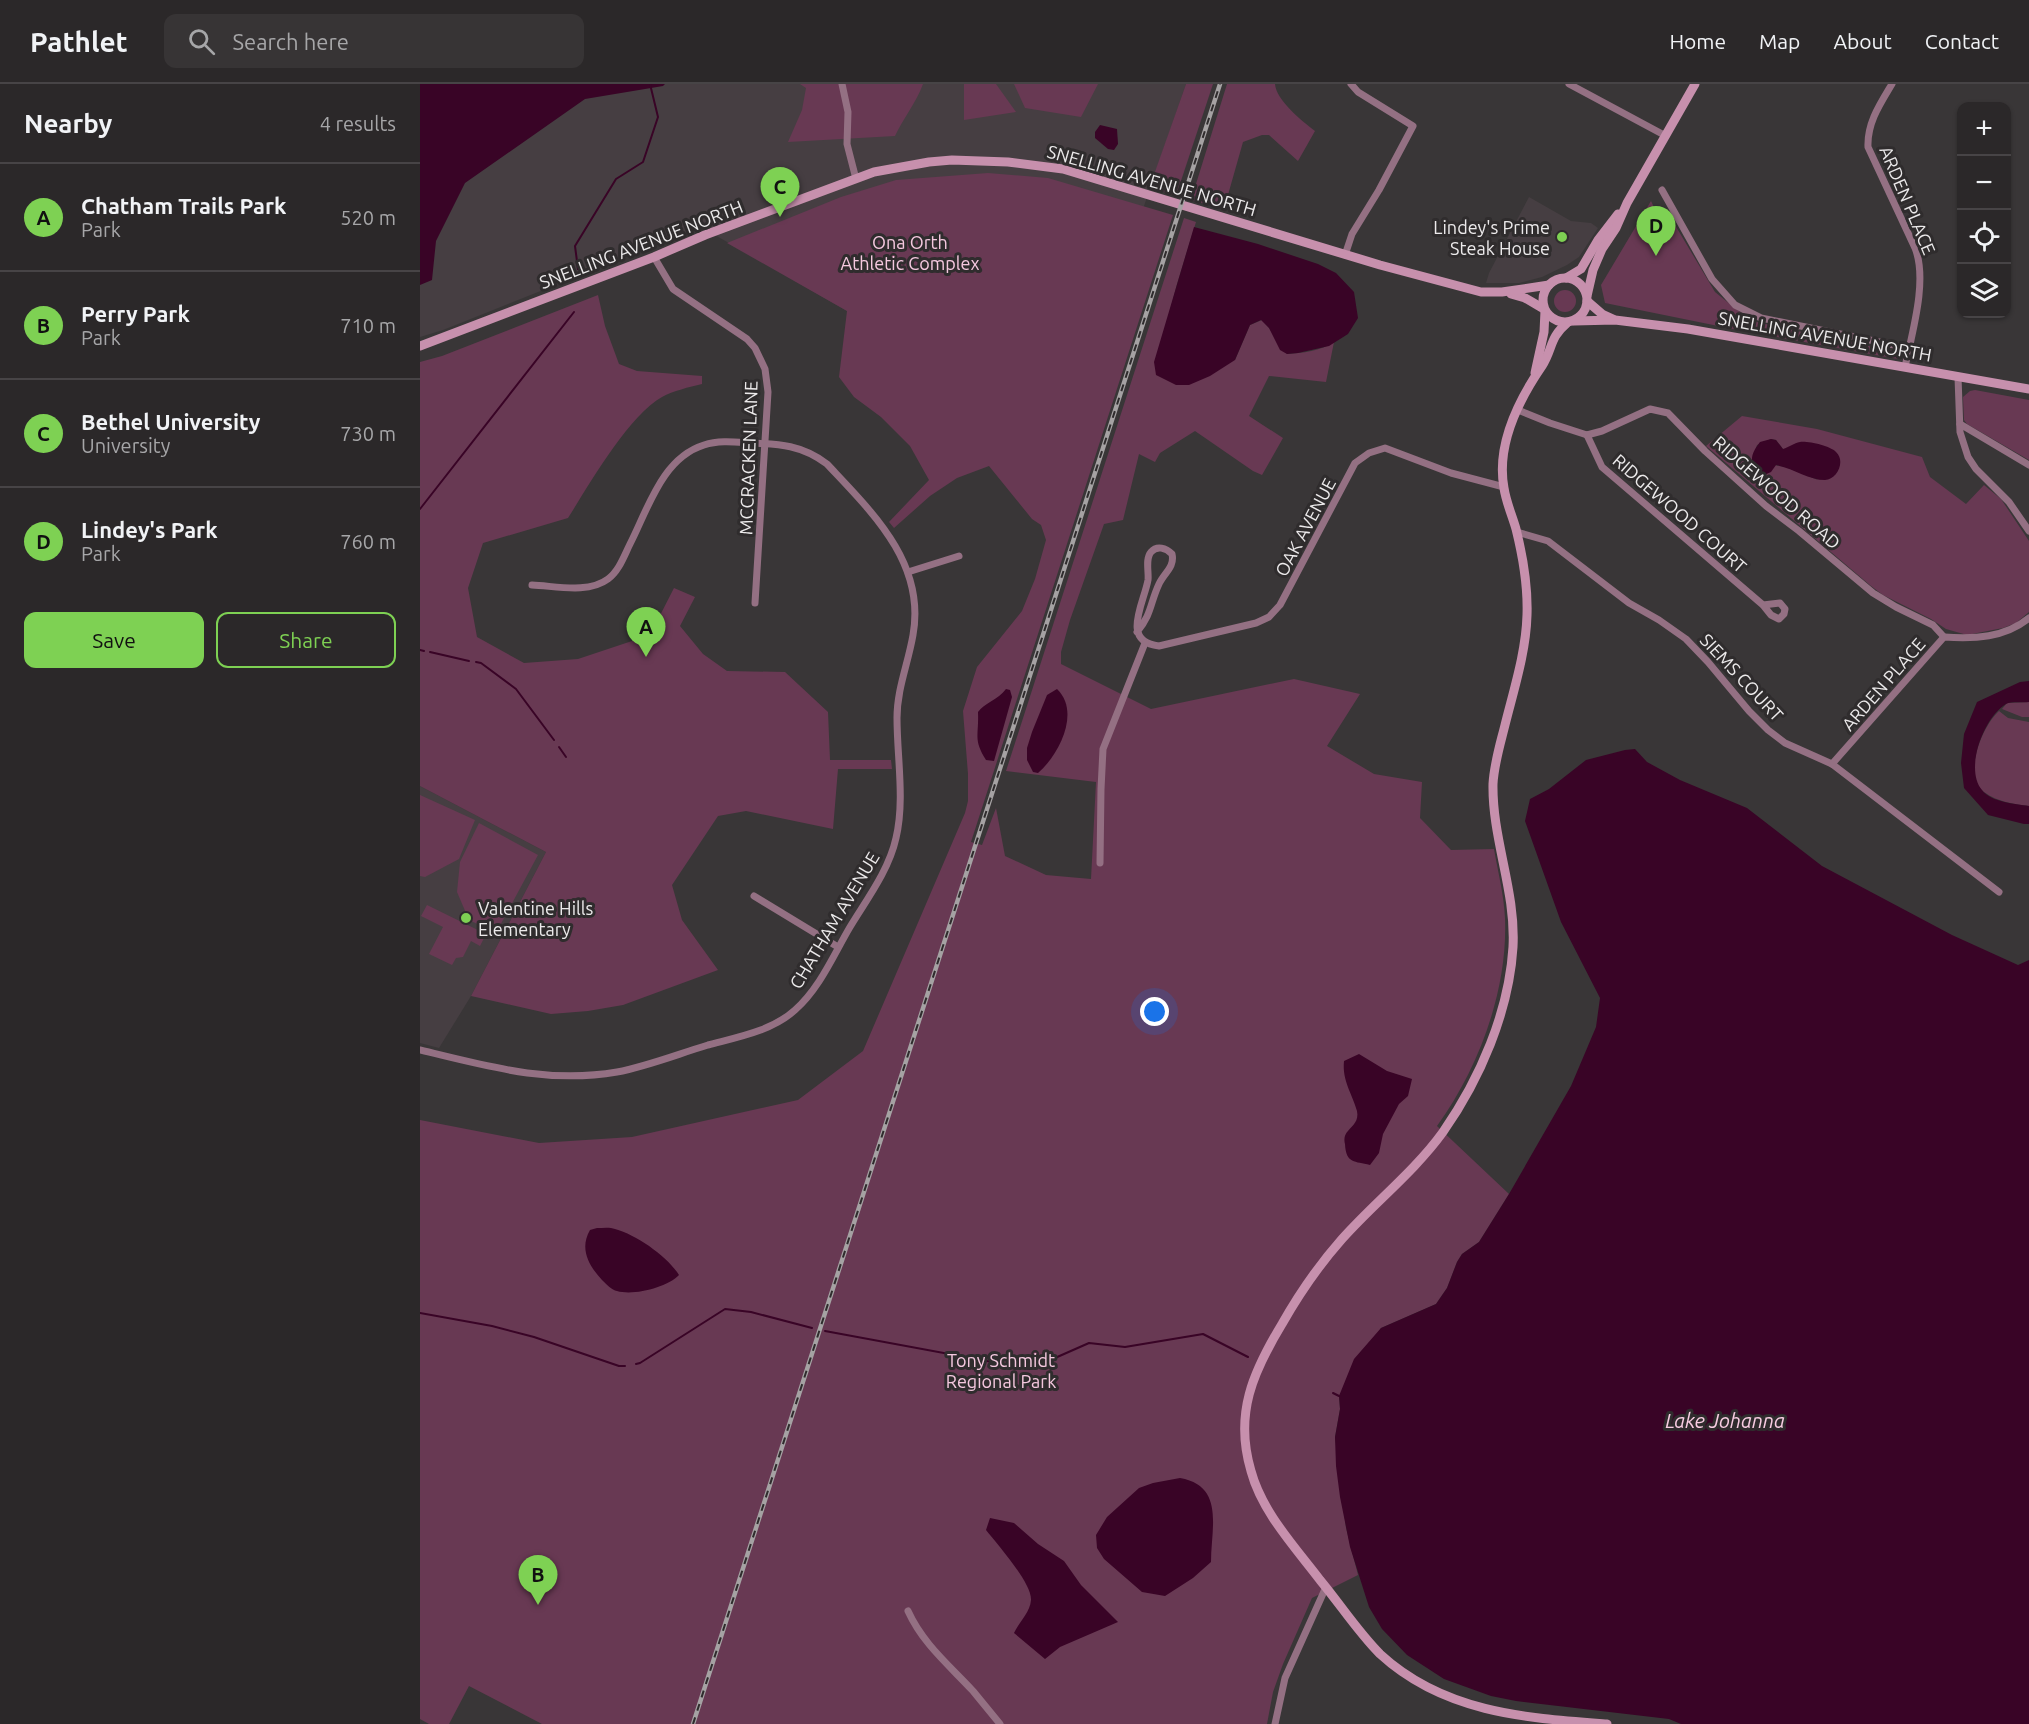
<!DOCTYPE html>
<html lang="en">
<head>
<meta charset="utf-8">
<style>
  body { margin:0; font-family:Ubuntu,sans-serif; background:#373435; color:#f1f3f6 }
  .controls { position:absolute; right:18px; top:18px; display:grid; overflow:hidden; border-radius:12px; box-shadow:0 2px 4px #0004 }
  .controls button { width:54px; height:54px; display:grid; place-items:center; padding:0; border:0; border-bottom:2px solid #474446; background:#2b2829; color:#f1f3f6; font:30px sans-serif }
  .you { position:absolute; left:735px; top:928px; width:21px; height:21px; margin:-15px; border:4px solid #fff; border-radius:50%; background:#1a73e8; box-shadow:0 0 0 9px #1a73e833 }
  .badge { display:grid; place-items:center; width:39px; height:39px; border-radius:50%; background:#7ed153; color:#111; font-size:20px; font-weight:700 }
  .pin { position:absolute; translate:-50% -50px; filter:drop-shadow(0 2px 3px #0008) }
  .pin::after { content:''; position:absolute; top:32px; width:21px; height:18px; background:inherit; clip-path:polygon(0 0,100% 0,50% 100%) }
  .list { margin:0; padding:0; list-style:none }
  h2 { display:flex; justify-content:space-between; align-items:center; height:78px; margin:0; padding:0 24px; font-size:26px }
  h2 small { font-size:20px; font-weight:400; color:#a6a6a8 }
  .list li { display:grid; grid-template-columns:39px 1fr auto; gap:18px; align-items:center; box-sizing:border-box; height:108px; padding:0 24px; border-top:2px solid #474446 }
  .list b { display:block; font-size:22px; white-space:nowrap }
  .list p { margin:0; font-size:20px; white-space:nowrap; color:#a6a6a8 }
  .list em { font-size:20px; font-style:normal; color:#a6a6a8 }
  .actions { display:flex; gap:12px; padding:18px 24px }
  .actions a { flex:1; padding:14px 0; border:2px solid #7ed153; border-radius:12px; text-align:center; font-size:21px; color:#7ed153 }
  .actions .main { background:#7ed153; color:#111 }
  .icon { flex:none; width:33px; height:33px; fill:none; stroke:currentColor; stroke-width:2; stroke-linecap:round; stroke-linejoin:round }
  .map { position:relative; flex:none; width:1609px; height:1640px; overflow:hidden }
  header { display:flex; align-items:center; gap:36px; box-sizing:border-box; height:84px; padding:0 30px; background:#2b2829; border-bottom:2px solid #474446 }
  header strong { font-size:28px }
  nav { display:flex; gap:33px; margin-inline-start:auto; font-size:21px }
  .search { width:420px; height:54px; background:#373435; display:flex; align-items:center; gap:15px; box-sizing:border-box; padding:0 21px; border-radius:12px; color:#a6a6a8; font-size:22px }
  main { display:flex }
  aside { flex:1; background:#2b2829 }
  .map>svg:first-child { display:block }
  .built { fill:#463e42 }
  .green { fill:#683953; fill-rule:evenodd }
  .water { fill:#390426 }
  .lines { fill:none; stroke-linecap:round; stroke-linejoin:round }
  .stream { stroke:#390426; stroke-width:2 }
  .street { stroke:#947083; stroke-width:7 }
  .secondary { stroke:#c790ad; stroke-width:9 }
  .rail-casing { stroke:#a5a2a3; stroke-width:4.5 }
  .rail { stroke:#2f2c2d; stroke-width:2; stroke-dasharray:7; stroke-linecap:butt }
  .poi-dot { fill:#7ed153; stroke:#2f2c2d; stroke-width:2 }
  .labels { text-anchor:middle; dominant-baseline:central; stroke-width:6; stroke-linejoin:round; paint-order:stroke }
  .street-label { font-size:18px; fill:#eceaeb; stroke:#2f2c2d }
  .poi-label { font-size:18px; fill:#eceaeb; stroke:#2f2c2d; text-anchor:end }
  .park-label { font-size:18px; fill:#f5c8df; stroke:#2f2c2d }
  .water-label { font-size:20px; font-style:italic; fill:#f9cde3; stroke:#2f2c2d }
</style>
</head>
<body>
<header>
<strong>Pathlet</strong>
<div class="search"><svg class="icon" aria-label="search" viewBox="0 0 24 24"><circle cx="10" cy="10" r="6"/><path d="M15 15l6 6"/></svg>Search here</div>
<nav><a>Home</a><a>Map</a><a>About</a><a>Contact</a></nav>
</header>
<main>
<aside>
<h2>Nearby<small>4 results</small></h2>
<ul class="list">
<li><span class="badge">A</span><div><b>Chatham Trails Park</b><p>Park</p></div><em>520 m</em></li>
<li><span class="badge">B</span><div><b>Perry Park</b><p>Park</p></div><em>710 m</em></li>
<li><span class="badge">C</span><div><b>Bethel University</b><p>University</p></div><em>730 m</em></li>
<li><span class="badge">D</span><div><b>Lindey's Park</b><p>Park</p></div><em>760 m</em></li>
</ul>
<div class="actions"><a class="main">Save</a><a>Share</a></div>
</aside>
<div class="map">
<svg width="1609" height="1640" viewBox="0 0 1609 1640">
  <rect width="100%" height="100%" fill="#393637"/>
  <g class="built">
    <path d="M0,0H766L674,267L427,227L281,143L23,246L0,253Z"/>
    <path d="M1109,113L1151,137L1171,139L1178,144L1159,173L1147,181L1122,193L1099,199H1066L1069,189Z"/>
    <path d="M0,702L126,768L51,912L19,964L0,959Z"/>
  </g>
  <g class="green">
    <path d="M380,0H503C496,19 484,33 475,52L368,58L382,26L386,4Z"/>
    <path d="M544,0H576L596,28L544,36Z"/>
    <path d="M594,0H678L661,33L605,24Z"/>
    <path d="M766,0H793L756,112L730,102Z"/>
    <path d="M807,0H855C856,16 882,37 895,47L878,77L849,51H842L823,58L804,125L771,116Z"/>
    <path d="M568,89L628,94L753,131L551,758L562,761L576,724L585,772L626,791L671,795L676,698L586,687L764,134L776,138L757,200L747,238L815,276L830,241L842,236L849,244L867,270C882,269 901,267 914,258L906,298L849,292L829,332L863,354L842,391L833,387L775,347L740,369L735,378L719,370L703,436L684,440L650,536L641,568V580L731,625L874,595L940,610L907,662L954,690L1002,698L1000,734L1031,766L1074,765C1078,788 1084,811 1085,834C1088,906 1059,984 1017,1042L1089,1110L1059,1158L1042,1170L1037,1178L1027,1204L1016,1220L961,1244L919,1312L920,1325L915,1353L926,1444L938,1491L892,1514L863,1580L853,1608L847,1640H122L49,1602L29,1640H9L0,1635V1036L119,1059L212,1053L378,1016L443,967L545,729L548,717V690L543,627L557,583L602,527L615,495L626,456L621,441L612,435L569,382L537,394L510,412L474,444L469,438L509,396L490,362L461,333L434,313L419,293L427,227L307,159L421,113L476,96Z"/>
    <path d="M1231,117L1243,142L1249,140L1255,141L1295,208L1326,233L1337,238L1372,246L1477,268L1479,271L1478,275L1318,246L1185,219L1181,201Z"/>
    <circle cx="1145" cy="217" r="11"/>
    <path d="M178,211L185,242L199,280L217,287L282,292V300C269,303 253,307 242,313C208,332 169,401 148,434L63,459L48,504L57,553L104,579L158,575L230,551L254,504L275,513L260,542L283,570L307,587L365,588L408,628L410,676H471L472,685H418L413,745L326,727L298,732L252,801L262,836L298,886L203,921L168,927L131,930L51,912L126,768L0,702V278L22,272Z"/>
    <path d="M1555,306L1609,316V376L1547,340L1544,336L1543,313L1550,307Z"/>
    <path d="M1322,332L1397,345L1502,373L1510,393L1546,420L1564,401L1581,415L1609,457V528L1596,539L1583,544L1547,551L1526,545L1511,535L1463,511L1451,502L1286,362ZM1351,355L1356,356L1363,365H1366L1398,396L1366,383L1332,378L1337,361Z"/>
    <path d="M1609,618V633H1602L1582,625L1587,619Z"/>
    <path d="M1579,627L1588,634L1609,638V722C1593,720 1578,718 1564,708C1542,692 1562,642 1579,627Z"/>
    <path d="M0,711L55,736L39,775L5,793L0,792Z"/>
    <path d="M59,739L118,771L76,849L49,836L37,808L40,778Z"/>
    <path d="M7,821L66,850L60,862L51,857L43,873L36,874L32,881L9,870L23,843L1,832Z"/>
  </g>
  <g class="water">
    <path d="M0,0H245L243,2L165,15L45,99L16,157L12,196L0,201Z"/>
    <path d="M680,41L697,45L698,60L694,66L688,65L675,54V48Z"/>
    <path d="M774,143L838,160L898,180L916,189L934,208L938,234L928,250L909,262L878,269L867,270L860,266L849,244L841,236L830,241L815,276L790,292L769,301H756L736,291L734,278Z"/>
    <path d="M1351,355L1356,356L1363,365C1369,363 1374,359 1380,358C1389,357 1410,362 1416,368C1426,377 1417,396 1405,396C1389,396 1373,384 1356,381L1351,388L1342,392C1329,380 1329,372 1340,358Z"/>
    <path d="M1609,597V618C1602,619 1592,617 1586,620C1564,633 1544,685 1562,706C1571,718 1595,720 1609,722V740H1604L1568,731L1544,704L1541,679L1544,650L1557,618L1600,598Z"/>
    <path d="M586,605L590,606L592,613L574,677L566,676C553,655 559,652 558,628C564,619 578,616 586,605Z"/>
    <path d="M637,605C661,628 639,671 618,689L613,688L607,676V664L612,648L627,611Z"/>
    <path d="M1215,665L1227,678L1260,696L1327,724L1402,782L1532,851L1598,881L1609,876V1640H1261L1249,1635L1096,1617L1071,1612L1024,1595L987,1571L962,1545L949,1523L930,1463L920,1413L916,1382L915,1353L920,1325L919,1312L934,1275L961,1244L1016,1220L1027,1204L1037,1178L1042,1170L1059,1158L1089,1110L1151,1002L1176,943L1180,914L1141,838L1105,737L1110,715L1129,705L1166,676L1205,666Z"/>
    <path d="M939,970L967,987L992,995L988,1012L979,1020L963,1050L959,1069L950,1081C935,1077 926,1080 925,1060C924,1056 924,1051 928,1047C933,1041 939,1037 937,1027C932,1009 922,997 924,977Z"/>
    <path d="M177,1144C183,1144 190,1143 195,1145C217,1151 248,1173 259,1191C248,1203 214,1212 197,1207C192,1206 186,1200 182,1196C169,1182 159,1165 170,1146Z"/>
    <path d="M760,1394C805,1402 791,1444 791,1478L773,1494L745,1512L722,1508L684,1475L677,1464L676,1451L687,1433L719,1404L733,1399Z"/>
    <path d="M570,1434L594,1439L618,1460L644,1477L661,1501L698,1538L640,1563L625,1575L594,1549C599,1538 610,1529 611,1516C612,1499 577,1460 566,1446Z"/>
  </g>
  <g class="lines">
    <g class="stream">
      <path d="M158,185L155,162L196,95L223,78L238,33L230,0"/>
      <path d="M0,425L154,228"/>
      <path d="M0,566L4,567"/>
      <path d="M10,568L49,577"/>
      <path d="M56,578L61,579L96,605L134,656"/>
      <path d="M139,663L146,673"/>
      <path d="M0,1229L72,1242L114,1253L199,1282H205"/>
      <path d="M405,1247L610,1285L669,1259L705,1263L783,1250L828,1273"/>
      <path d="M216,1280L220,1279L305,1225L331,1228L392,1244"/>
      <path d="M913,1309L919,1312"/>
    </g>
    <g class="street">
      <path d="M422,0L428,28L427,60L436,95"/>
      <path d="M1149,0L1246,52"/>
      <path d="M1472,0C1460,20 1447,39 1448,63L1495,164C1508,196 1492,249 1485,283"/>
      <path d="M1242,106L1292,195L1315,221L1341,234L1489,264"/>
      <path d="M925,171L932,150L959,106L993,42L938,8L931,0"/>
      <path d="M234,173L253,205L327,255L335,264L345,285L348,308L335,519"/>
      <path d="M1538,293L1540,348L1548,373L1556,385L1589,418L1609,447"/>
      <path d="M1098,326L1130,339L1167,351L1182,347L1230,325L1248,329L1285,367L1346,422L1379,447L1453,509L1476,523L1513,541L1524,553"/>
      <path d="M1540,340L1609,381"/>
      <path d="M1167,351L1182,383L1343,521L1351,531L1359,535L1364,530L1365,525L1360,519L1343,521"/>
      <path d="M1097,448L1128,457L1209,519L1239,536L1266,555L1288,578L1329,627L1348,646L1365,659L1412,680L1579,808"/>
      <path d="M488,488L539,472"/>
      <path d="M717,548C732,530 730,519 739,500C744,489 755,483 752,470C746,464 737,461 731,468C725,475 729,488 728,496C724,519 700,558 739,562L836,539L849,533L860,521L935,379L949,369L965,364L1031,389L1084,403"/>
      <path d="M1412,680L1524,553C1554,555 1585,554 1609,534"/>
      <path d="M680,779L681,705L683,665L725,559"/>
      <path d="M334,812L418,863"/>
      <path d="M0,966C67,982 127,1000 197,988C228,982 258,970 288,961C318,953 352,947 375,926C400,904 414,870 430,843C447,815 469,786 476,754C485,716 477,673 477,634C477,605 488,580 493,551C506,479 452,428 407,380C382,361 360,360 330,359C315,358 299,356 284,361C242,374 228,425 210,460C204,472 199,487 188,495C168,510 136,502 112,501"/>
      <path d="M488,1527C503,1560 529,1581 553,1607C562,1618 571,1629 580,1640"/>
      <path d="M855,1640L865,1594L906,1503"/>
    </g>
    <g class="secondary">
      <circle cx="1145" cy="216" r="22"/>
      <path d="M1146,194L1161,185L1178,156L1198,130"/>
      <path d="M1091,210L1105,214L1124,225"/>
      <path d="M1167,212L1173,186L1182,165L1196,144L1207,119L1275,0"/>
      <path d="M1167,217L1182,230L1193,235"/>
      <path d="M1154,237L1195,236L1268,245L1609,305"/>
      <path d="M1147,239C1129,254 1133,265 1122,282C1098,317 1076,361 1084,404C1086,418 1092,431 1096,445C1103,473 1108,502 1107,531C1106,568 1094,605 1085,641C1080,661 1074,680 1073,700C1072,755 1096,807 1093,863C1089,928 1060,995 1023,1048C994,1088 955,1118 922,1155C899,1181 879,1210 862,1240C833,1288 814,1330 831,1387C842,1428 875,1463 900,1496C920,1520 938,1548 960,1570C1024,1629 1106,1634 1187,1640"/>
      <path d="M0,262L234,173L285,151L454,88L509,78L532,76L588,78L643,85L960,181L1061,208H1082L1129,201"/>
      <path d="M1115,289L1124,248L1125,227"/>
    </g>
    <g class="rail-casing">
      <path id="rail" d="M273,1640L800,0"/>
    </g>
    <use href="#rail" class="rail"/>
  </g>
  <g class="poi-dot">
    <circle cx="1142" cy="153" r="6"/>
    <circle cx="46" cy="834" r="6"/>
  </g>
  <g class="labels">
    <g class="street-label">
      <text transform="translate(732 96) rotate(16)">SNELLING AVENUE NORTH</text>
      <text transform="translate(1488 116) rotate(67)">ARDEN PLACE</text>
      <text transform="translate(221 160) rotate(-21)">SNELLING AVENUE NORTH</text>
      <text transform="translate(1405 252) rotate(10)">SNELLING AVENUE NORTH</text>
      <text transform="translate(328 374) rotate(-88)">MCCRACKEN LANE</text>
      <text transform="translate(1357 408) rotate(41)">RIDGEWOOD ROAD</text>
      <text transform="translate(1260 429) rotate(41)">RIDGEWOOD COURT</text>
      <text transform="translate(885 443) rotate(-62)">OAK AVENUE</text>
      <text transform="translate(1322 593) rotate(47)">SIEMS COURT</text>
      <text transform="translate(1463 600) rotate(-49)">ARDEN PLACE</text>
      <text transform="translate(414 836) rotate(-59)">CHATHAM AVENUE</text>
    </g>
    <g class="poi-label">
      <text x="1130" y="143">Lindey's Prime<tspan x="1130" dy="21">Steak House</tspan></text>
      <text x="58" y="824" text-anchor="start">Valentine Hills<tspan x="58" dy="21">Elementary</tspan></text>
    </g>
    <g class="park-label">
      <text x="490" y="158">Ona Orth<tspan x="490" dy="21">Athletic Complex</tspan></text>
      <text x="581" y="1276">Tony Schmidt<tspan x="581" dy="21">Regional Park</tspan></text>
    </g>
    <g class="water-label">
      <text x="1305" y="1336">Lake Johanna</text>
    </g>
  </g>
</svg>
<div class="controls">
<button>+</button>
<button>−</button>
<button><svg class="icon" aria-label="locate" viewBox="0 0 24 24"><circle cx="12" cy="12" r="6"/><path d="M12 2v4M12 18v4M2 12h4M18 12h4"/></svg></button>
<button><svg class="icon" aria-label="layers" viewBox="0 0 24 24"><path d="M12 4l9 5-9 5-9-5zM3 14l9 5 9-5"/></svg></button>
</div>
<div class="you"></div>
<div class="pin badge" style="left:226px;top:573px">A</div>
<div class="pin badge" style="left:118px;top:1521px">B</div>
<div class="pin badge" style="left:360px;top:133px">C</div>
<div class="pin badge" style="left:1236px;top:172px">D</div>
</div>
</main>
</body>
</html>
